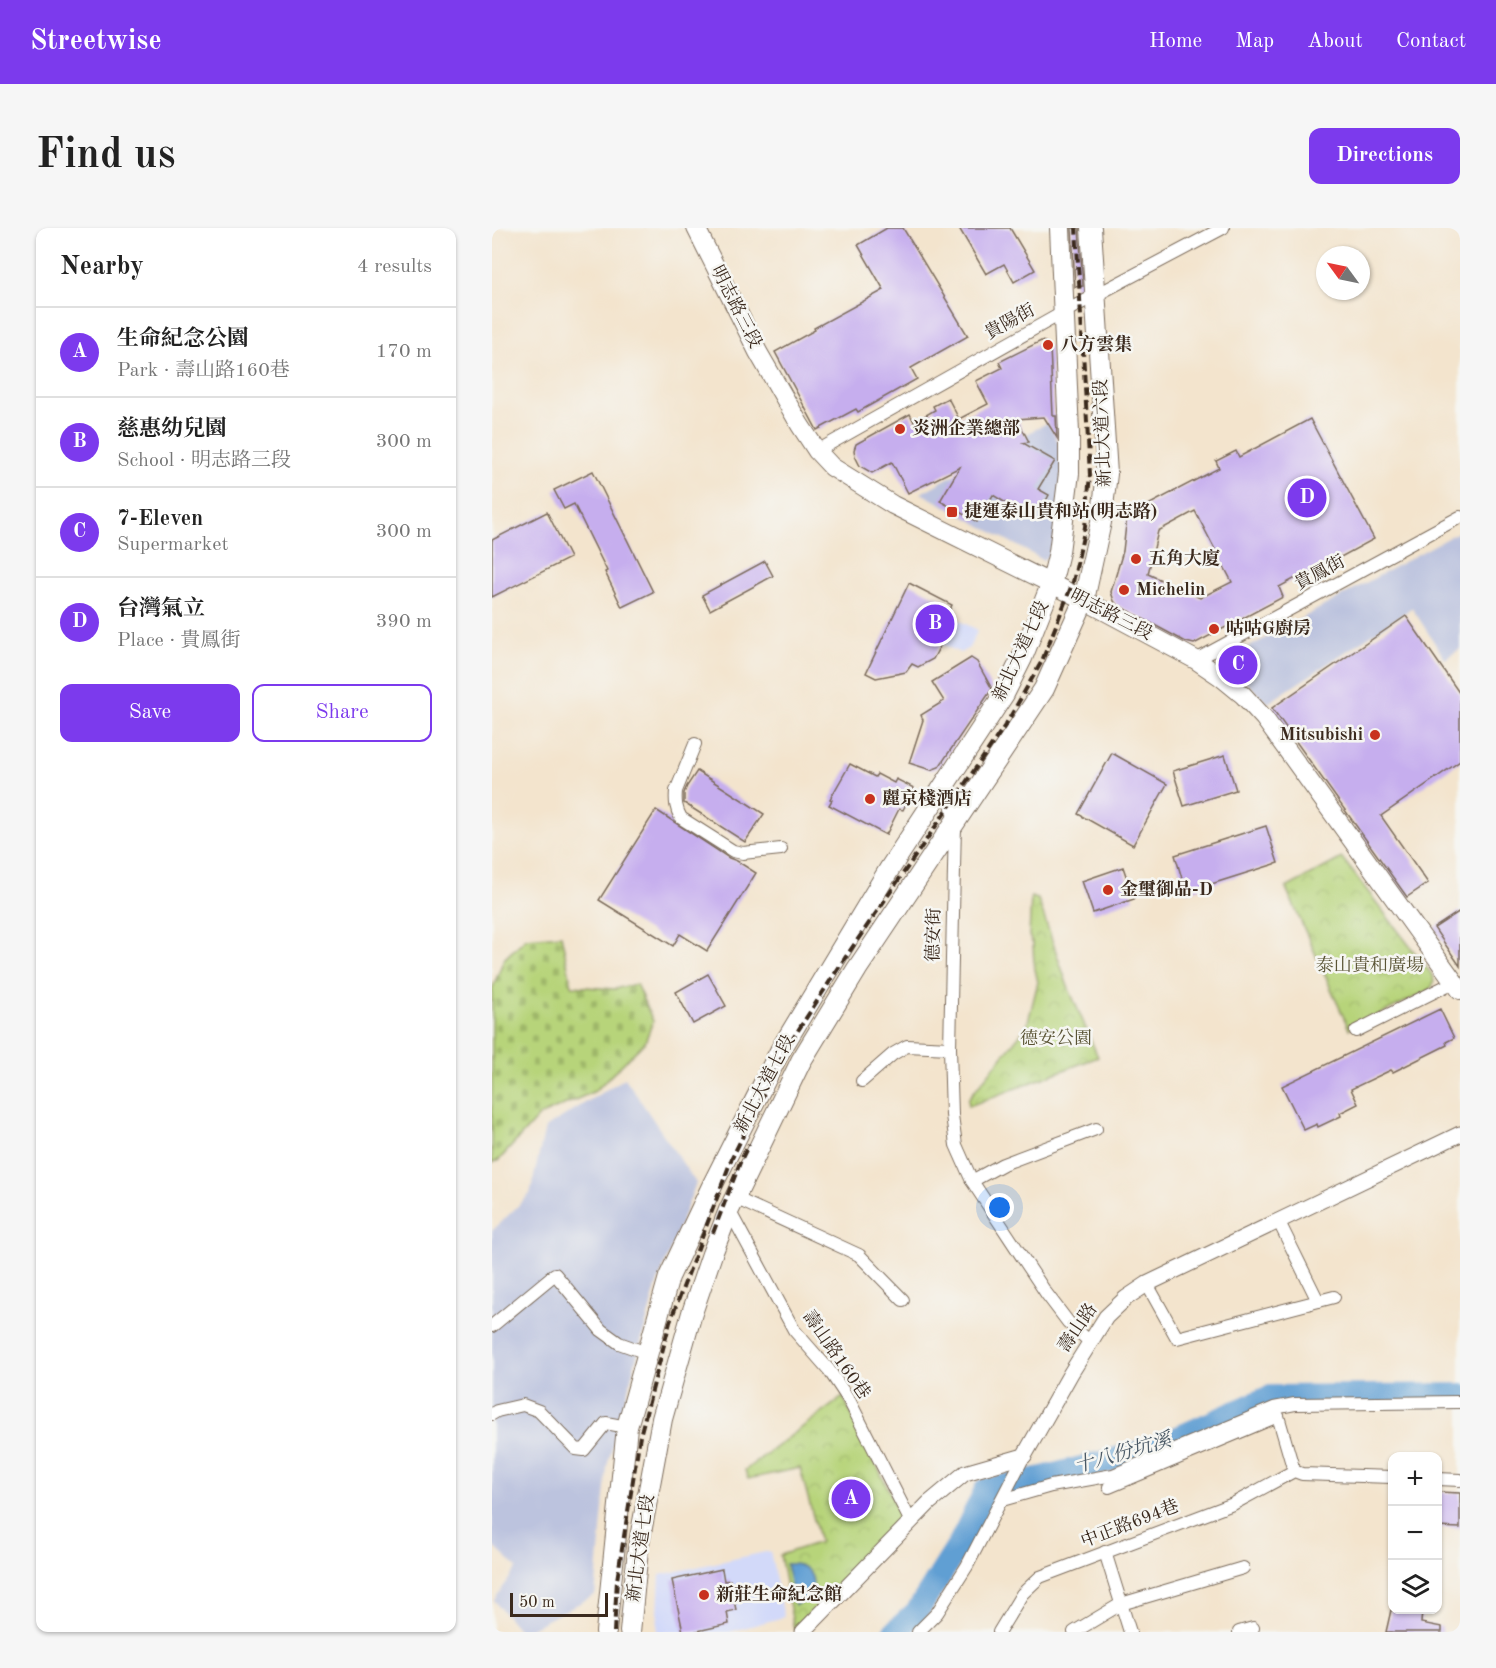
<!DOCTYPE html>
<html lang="en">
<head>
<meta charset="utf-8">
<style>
  body { margin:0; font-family:"Old Standard TT","Noto Serif TC",serif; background:#f6f6f6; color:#222 }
  .controls { position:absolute; right:18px; bottom:18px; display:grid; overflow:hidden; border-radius:12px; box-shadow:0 2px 4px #0004 }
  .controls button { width:54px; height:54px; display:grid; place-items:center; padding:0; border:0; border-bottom:2px solid #e0e0e0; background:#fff; color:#222; font:30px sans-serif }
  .compass { position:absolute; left:824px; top:18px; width:54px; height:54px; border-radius:50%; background:#fff; box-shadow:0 2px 4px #0004; rotate:303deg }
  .scale { position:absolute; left:18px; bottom:15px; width:98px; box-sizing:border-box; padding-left:6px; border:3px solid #3b2a1e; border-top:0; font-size:16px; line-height:21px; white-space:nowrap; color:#3b2a1e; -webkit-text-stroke:4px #f6f6f2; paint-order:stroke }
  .you { position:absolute; left:508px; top:980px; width:21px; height:21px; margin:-15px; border:4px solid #fff; border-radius:50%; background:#1a73e8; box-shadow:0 0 0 9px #1a73e833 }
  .badge { display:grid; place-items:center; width:39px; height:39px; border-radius:50%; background:#7c3aed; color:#fff; font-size:20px; font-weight:700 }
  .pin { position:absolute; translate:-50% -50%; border:3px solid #fff; box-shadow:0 2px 6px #0006 }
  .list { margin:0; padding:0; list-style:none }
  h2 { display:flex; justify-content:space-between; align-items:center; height:78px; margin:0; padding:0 24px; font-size:26px }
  h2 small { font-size:20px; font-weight:400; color:#767676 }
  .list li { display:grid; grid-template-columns:39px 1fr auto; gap:18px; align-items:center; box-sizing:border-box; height:90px; padding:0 24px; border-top:2px solid #e0e0e0 }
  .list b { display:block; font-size:22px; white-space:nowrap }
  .list p { margin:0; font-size:20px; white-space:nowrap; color:#767676 }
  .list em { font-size:20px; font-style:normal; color:#767676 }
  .actions { display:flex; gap:12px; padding:18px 24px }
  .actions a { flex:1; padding:14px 0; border:2px solid #7c3aed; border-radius:12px; text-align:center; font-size:21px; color:#7c3aed }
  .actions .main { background:#7c3aed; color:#fff }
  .icon { flex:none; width:33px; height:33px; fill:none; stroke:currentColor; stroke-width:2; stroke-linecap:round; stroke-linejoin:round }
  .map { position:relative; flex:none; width:968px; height:1404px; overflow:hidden; border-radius:12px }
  header { display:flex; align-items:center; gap:36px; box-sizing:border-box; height:84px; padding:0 30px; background:#7c3aed; color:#fff }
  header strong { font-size:28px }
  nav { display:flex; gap:33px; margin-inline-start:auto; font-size:21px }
  .intro { display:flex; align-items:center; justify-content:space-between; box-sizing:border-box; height:144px; padding:0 36px }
  h1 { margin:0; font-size:42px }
  .button { padding:15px 27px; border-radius:12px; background:#7c3aed; color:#fff; font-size:21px; font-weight:700 }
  main { display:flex; gap:36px; padding:0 36px }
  aside { flex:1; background:#fff; border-radius:12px; box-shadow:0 2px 4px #0004 }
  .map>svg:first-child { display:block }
  .built { fill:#d2d9f9 }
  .industrial { fill:#bcc3de }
  .cemetery { fill:url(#cemetery-stones); stroke:#797f4c; stroke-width:1.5 }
  .park { fill:url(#park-crowns); stroke:#797f4c; stroke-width:1.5 }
  .water { fill:#619fd3; stroke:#4e6478; stroke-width:1.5 }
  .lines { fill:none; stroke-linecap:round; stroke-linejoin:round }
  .river { stroke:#619fd3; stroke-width:24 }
  .building { fill:#c6aeee; fill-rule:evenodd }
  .minor-casing { stroke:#7b6b5b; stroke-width:14 }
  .tertiary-casing { stroke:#7b6b5b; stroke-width:17 }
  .secondary-casing { stroke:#7b6b5b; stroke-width:20 }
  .primary-casing { stroke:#7b6b5b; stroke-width:22 }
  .minor { stroke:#fff; stroke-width:12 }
  .tertiary { stroke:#fff; stroke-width:15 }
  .secondary { stroke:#fff; stroke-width:18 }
  .primary { stroke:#fff; stroke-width:20 }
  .rail { stroke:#3b2a1e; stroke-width:4; stroke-dasharray:9 4.5; stroke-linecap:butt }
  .poi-dot { fill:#c8321e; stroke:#f6f6f2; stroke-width:2 }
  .labels { text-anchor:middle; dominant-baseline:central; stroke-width:5; stroke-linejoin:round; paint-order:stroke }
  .street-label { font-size:18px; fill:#3b2a1e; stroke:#f6f6f2 }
  .poi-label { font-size:18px; font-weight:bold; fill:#3b2a1e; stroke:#f6f6f2; text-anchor:start }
  .park-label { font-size:18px; fill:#5a5435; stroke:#f6f6f2 }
  .water-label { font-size:20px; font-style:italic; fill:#4a5966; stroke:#f6f6f2 }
</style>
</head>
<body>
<header>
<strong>Streetwise</strong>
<nav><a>Home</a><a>Map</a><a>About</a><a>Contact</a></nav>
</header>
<div class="intro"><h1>Find us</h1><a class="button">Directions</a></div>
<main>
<aside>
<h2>Nearby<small>4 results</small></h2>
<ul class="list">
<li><span class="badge">A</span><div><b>生命紀念公園</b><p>Park · 壽山路160巷</p></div><em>170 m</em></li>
<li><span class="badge">B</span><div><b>慈惠幼兒園</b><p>School · 明志路三段</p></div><em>300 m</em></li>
<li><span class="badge">C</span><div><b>7-Eleven</b><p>Supermarket</p></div><em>300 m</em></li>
<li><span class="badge">D</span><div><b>台灣氣立</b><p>Place · 貴鳳街</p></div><em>390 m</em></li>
</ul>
<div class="actions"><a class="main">Save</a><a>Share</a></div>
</aside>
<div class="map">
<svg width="968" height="1404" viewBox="0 0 968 1404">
  <defs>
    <pattern id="cemetery-stones" width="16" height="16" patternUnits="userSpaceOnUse" patternTransform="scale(1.5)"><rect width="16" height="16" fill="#b7d47a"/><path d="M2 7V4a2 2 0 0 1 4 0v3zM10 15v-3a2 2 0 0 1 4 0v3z" fill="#9eb669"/></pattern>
    <pattern id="park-crowns" width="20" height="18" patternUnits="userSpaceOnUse" patternTransform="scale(1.5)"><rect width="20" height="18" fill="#b7d47a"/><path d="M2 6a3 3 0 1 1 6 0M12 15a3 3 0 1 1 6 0" fill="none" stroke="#9eb669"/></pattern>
  </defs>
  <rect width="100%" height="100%" fill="#f6f6f2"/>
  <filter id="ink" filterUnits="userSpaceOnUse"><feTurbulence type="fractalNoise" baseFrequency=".0167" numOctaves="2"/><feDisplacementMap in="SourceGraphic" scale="12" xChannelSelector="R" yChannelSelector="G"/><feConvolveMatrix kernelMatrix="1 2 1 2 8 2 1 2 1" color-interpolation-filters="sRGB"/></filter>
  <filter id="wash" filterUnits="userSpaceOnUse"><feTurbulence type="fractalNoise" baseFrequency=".008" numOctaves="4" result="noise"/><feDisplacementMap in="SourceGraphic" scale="24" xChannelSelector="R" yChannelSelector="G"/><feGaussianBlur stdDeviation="1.35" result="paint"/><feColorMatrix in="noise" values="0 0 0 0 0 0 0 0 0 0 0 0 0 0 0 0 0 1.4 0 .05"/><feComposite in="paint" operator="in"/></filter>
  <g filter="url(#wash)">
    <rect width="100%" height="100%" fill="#f3e4cd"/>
    <g class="built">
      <path d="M412,366L486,402L477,420L468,425L400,391Z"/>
      <path d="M278,1323L292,1389L237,1404H165L168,1347Z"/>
    </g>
    <g class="industrial">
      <path d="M555,195L572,223L563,322L551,332L429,265Z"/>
      <path d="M968,303V421L953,431L920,380L776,475L732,433Z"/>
      <path d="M133,850L204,955L164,1059L115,1238L103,1367L32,1404H28L2,1372L25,1340L0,1317V1003L38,966L53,900Z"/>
    </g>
    <path class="cemetery" d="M69,707L80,758L122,761L144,756L161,793L153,814L103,863L47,888L7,932L0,935V762L12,731L34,710Z"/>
    <g class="park">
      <path d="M850,630L941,748C943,754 941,759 936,763L857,801L794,660Z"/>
      <path d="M539,669L546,671L575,756L606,829L477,878L476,871L535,798L546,754L542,737L541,716L537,708Z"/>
      <path d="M351,1169L411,1291L302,1401L288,1327L328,1314L308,1240L256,1251L253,1242Z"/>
    </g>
    <path class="water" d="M294,1336C325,1333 331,1367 303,1377Z"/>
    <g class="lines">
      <path class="river" d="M403,1404L425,1384L467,1317L494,1262L550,1250L659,1222L778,1169L968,1167"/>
    </g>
    <g id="blocks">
      <g class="building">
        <path d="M395,0H411L476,108L419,140L425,151L366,184L364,181L325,202L283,124L323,102L322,100L392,62L366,17Z"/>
        <path d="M467,0H518L543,42L522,54L512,36L494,46Z"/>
        <path d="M580,0H587L591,58L583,59Z"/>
        <path d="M549,113L553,114L558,119L561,188H564L565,210L552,189L525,191L537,214L531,215L563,233L546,261L557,267L548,284L537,277L532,286L501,267L485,294L448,273L468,239L416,265L400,234L380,245L368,238L363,228L362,222L364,216L418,186L422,194L443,182L441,178L456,170L467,191L496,176L484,153L510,140L507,134Z"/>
        <path d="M818,191L882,311L812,349L811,346L787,359L791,369L702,416L694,414L625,377L622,373L619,364L631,323L635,288L727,240L724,233L744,223L747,229ZM703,283L740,354L708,370L656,346L666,303Z"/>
        <path d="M101,243L161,364L130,379L113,344L115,343L82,276L72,281L62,262Z"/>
        <path d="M55,284L78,330L0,369V312Z"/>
        <path d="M273,333L281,348L218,382L210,367Z"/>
        <path d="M417,355L460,377L442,413L449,416L441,431L426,439L420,436L414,444L384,450L374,445Z"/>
        <path d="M914,388L968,466V533L889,588L936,655L915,669L780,480Z"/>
        <path d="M479,430L485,434L500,461L447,539L439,542L417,535L431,492L429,487L452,473L440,454Z"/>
        <path d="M620,525L675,556L641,617L586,586Z"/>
        <path d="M733,527L744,562L692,578L681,543Z"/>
        <path d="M358,536L383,549L385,546L402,555L404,551L422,560L411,582L407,581L394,607L337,577L340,572L338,571Z"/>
        <path d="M205,543L272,586L253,614L192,575V565L195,558Z"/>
        <path d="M164,582L237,630L245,633L264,645L215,723L188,706L181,718L107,672Z"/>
        <path d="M774,598L786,635L694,664L683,627Z"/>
        <path d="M631,639L642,671L601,685L590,653Z"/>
        <path d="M968,683V738L942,700Z"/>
        <path d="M216,746L234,778L201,796L184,764Z"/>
        <path d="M948,781L962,810L954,814L955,817L901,844L899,842L859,861L866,876L848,885L849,888L826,899L825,896L812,902L790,858Z"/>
        <path d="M945,1264L968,1265V1300L945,1299Z"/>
        <path d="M230,1341L232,1353L238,1352L244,1382L235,1384L237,1396L201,1404H191L180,1352Z"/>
        <path d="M899,1382H930L929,1395L950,1399V1404H894Z"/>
      </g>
    </g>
  </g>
  <g filter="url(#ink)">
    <use href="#blocks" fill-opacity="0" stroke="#7b6b5b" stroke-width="1.5"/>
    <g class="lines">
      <g class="minor-casing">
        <g id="minor">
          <path d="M325,223L572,84L731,0"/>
          <path d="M704,432L968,289"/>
          <path d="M203,516L184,563C183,574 184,581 189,590L241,623L251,625L289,621"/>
          <path d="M455,553L463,596L458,820L460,887L464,917L480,953L554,1065L576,1094L598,1114"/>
          <path d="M864,803L962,754"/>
          <path d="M370,853L401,826L415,818L458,820"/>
          <path d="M480,953L511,936L604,901"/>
          <path d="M243,970L367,1027L411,1072"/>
          <path d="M237,982L302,1102L337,1142L357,1172L419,1294"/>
          <path d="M786,992L826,1073"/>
          <path d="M655,1056L685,1110L842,1069"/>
          <path d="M0,1098L63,1046L109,1102L127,1115L155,1125"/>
          <path d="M0,1186L5,1183L31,1177L47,1183L84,1221L92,1222L114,1195L135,1199"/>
          <path d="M946,1251L968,1252"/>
          <path d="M617,1259L786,1188L802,1243"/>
          <path d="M510,1272L559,1258L621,1247L782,1180L803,1176L968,1174"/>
          <path d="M613,1324L638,1404"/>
          <path d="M426,1404L445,1385L475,1338L532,1228"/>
          <path d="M507,1404L530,1366L548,1349L741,1276L802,1243L810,1246L900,1249"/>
          <path d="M582,1404L629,1376L751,1340"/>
          <path d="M747,1404L761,1400"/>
        </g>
      </g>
      <g class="tertiary-casing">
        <path id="tertiary" d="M311,1404L437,1275L473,1245L532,1228L579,1145L614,1089L634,1070L655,1056L968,906"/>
      </g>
      <g class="secondary-casing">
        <path id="secondary" d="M204,0L266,124L308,197L325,223L340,239L401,277L592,372L704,432L729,449L751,467L772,490L968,762"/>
      </g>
      <g class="primary-casing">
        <g id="primary">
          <path d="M114,1404L135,1199L177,1049L221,956L288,823L398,640L512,466L530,430L559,357L567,324L577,245V205L568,0"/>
          <path d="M138,1404L146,1321L170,1191L200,1085L220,1026L237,982L309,833L365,741L552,461L592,372L609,294L615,246L599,0"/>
        </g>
      </g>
      <use href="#minor" class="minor"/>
      <use href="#tertiary" class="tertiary"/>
      <use href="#secondary" class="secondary"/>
      <use href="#primary" class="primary"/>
      <g class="rail">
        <path d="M221,1005L249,932L257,916"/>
        <path d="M122,1404L125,1352L148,1208L178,1094L240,930L294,821L353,730L514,496L550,433L581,354L593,299L598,247L584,0"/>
      </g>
    </g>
  </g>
  <g class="poi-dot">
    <circle cx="556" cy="117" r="6"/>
    <circle cx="408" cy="201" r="6"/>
    <rect x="454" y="278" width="12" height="12" rx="3"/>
    <circle cx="644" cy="331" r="6"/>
    <circle cx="632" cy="362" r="6"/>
    <circle cx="722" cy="401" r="6"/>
    <circle cx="883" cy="507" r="6"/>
    <circle cx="378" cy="571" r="6"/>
    <circle cx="616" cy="662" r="6"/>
    <circle cx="212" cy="1367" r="6"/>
  </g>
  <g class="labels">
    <g class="street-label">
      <text transform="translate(244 79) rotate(63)">明志路三段</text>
      <text transform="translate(518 94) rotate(-29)">貴陽街</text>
      <text transform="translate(611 205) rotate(-92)">新北大道六段</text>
      <text transform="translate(828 345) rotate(-28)">貴鳳街</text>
      <text transform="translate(619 387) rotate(27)">明志路三段</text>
      <text transform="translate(529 423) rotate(-65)">新北大道七段</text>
      <text transform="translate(442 707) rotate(-89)">德安街</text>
      <text transform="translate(273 856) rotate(-62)">新北大道七段</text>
      <text transform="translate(586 1100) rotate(-56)">壽山路</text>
      <text transform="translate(344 1127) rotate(55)">壽山路160巷</text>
      <text transform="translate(638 1296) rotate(-21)">中正路694巷</text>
      <text transform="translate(149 1320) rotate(-82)">新北大道七段</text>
    </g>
    <g class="poi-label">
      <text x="568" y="117">八方雲集</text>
      <text x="420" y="201">炎洲企業總部</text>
      <text x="472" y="284">捷運泰山貴和站(明志路)</text>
      <text x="656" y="331">五角大廈</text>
      <text x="644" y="362">Michelin</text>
      <text x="734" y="401">咕咕G廚房</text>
      <text x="871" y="507" text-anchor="end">Mitsubishi</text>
      <text x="390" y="571">麗京棧酒店</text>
      <text x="628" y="662">金璽御品-D</text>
      <text x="224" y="1367">新莊生命紀念館</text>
    </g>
    <g class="park-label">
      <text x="878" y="738">泰山貴和廣場</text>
      <text x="564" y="811">德安公園</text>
    </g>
    <g class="water-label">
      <text transform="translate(631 1226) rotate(-16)">十八份坑溪</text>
    </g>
  </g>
</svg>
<div class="controls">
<button>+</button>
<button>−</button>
<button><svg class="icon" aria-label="layers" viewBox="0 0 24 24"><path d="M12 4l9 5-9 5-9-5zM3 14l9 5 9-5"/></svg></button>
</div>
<svg class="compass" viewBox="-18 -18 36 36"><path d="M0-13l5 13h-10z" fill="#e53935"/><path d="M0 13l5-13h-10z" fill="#767676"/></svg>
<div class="scale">50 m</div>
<div class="you"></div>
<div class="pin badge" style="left:359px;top:1271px">A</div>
<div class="pin badge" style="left:443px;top:396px">B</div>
<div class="pin badge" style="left:746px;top:437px">C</div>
<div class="pin badge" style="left:815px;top:270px">D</div>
</div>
</main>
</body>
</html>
